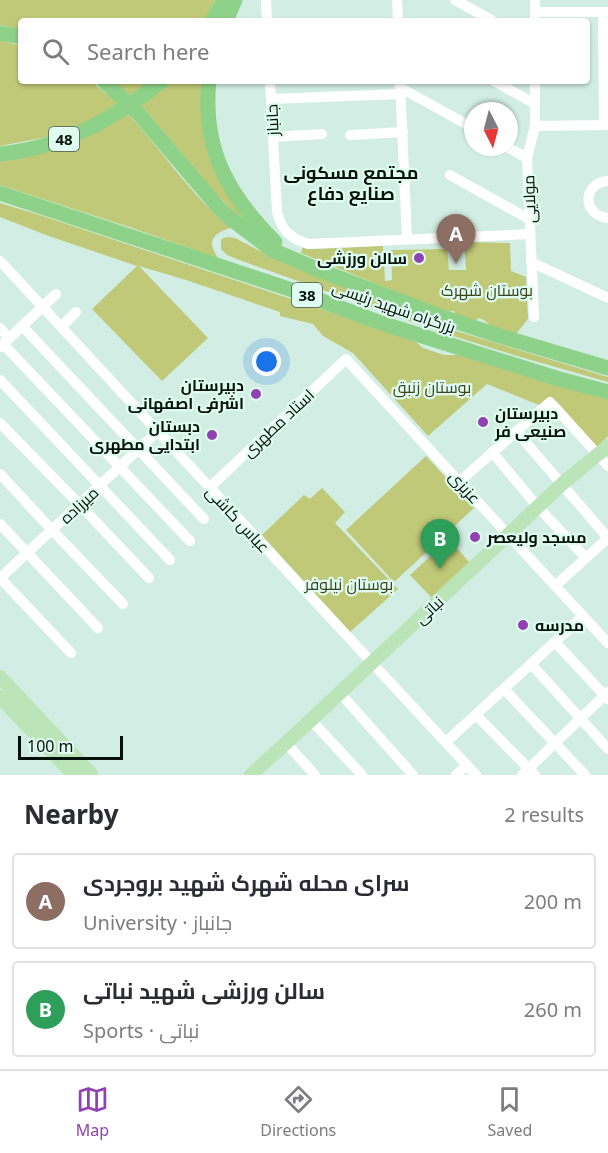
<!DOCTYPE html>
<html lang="en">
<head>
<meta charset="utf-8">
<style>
  body { margin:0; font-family:"Noto Sans",Cairo,sans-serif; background:#f7f7f7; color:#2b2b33 }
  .compass { position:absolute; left:464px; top:102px; width:54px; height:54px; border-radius:50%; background:#fff; box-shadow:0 2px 4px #0004; rotate:174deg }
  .scale { position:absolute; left:18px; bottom:15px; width:105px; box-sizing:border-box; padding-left:6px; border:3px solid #06100c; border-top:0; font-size:16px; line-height:21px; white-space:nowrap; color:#06100c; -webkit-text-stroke:4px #dffcf1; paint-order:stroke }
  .you { position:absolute; left:267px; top:362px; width:21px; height:21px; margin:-15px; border:4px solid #fff; border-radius:50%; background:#1a73e8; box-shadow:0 0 0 9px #1a73e833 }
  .badge { display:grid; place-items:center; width:39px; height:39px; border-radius:50%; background:#9141b1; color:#fff; font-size:20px; font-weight:700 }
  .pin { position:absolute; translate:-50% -50px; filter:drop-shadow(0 2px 3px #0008) }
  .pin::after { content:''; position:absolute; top:32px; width:21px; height:18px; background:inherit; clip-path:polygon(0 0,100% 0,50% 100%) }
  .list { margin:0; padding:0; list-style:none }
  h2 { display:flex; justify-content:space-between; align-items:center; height:78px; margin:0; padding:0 24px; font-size:26px }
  h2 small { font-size:20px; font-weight:400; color:#7c7c81 }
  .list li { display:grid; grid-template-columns:39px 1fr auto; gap:18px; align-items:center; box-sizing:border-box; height:96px; margin:0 12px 12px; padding:0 12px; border:2px solid #e1e1e2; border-radius:6px }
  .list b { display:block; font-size:22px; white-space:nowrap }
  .list p { margin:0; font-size:20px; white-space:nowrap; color:#7c7c81 }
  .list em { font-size:20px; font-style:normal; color:#7c7c81 }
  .icon { flex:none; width:33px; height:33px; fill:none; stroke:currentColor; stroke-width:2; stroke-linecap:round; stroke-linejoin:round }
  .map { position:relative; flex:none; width:608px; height:775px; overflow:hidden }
  .search { position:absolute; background:#fff; box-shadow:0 2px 4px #0004; left:18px; right:18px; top:18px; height:66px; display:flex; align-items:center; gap:15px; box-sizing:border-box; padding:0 21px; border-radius:6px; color:#7c7c81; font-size:22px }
  .sheet { height:294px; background:#fff }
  nav { display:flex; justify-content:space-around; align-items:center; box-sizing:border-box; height:84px; border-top:2px solid #e1e1e2; background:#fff; font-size:16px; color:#7c7c81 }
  nav a { display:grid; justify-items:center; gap:3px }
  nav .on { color:#9141b1 }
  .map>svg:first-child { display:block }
  .green { fill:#c0c977 }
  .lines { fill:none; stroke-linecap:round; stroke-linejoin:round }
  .minor { stroke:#fff; stroke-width:10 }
  .major { stroke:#bbe4b8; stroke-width:14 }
  .highway { stroke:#8dd288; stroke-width:15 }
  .poi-dot { fill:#9141b1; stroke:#dffcf1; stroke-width:2 }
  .labels { text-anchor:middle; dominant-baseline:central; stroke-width:4.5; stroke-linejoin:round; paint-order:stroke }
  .shield { fill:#dffcf1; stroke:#475751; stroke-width:1.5 }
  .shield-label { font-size:15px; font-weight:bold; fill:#06100c }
  .street-label { font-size:16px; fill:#06100c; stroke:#dffcf1 }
  .poi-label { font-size:16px; font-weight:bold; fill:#06100c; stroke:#dffcf1; text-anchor:end }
  .park-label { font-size:16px; fill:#3e421c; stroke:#dffcf1 }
  .neighbourhood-label { font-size:18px; font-weight:bold; fill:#06100c; stroke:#dffcf1 }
</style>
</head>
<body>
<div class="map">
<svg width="608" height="775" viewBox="0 0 608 775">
  <rect width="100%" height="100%" fill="#d2eee4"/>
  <g class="green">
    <path d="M0,0H215L204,21H21V30L0,25Z"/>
    <path d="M0,40L21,46V81H91L120,105L67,131L42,138L0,146Z"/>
    <path d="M114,81H152L132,97Z"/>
    <path d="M172,81H205L207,134L259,231L237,215L218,196L141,105L161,91Z"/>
    <path d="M128,114C163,151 191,196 231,228C213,233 206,241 218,258L132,228L0,185V161Z"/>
    <path d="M0,203L43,216L414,340L423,348L444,355H458L608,399V436L597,447L560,405L551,397L539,405L487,384L428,436L353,353L323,336L313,324L280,316V312L186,280L139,266L208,338L162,381L92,309L137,266L46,235L0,217Z"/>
    <path d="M229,237L235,238L279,261L440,326L608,377V382L517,356L440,332L234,258L227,255L221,249V240L223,238Z"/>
    <path d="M464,242L510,243L511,271L526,277L528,319L516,334L492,327L484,320L478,318L476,321L456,315L454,311L445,312L430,306L301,253L303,246L315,249L383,246L385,281L392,280L391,250L447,249L449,270H466Z"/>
    <path d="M426,456L474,508L394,582L346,530Z"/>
    <path d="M322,488L345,512L335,523L398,589L350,632L262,535L304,495L310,499Z"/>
    <path d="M449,539L470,563L432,598L410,575Z"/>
  </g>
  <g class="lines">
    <g class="minor">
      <path d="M266,0L267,21"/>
      <path d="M397,0L398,21"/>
      <path d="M455,0L493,21"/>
      <path d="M535,0V21"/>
      <path d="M535,12H608"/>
      <path d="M603,12L604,125"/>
      <path d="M270,81L277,212C282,231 290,238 308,244L530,234"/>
      <path d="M400,81L407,239"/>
      <path d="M494,81L535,104"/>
      <path d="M401,88L473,128"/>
      <path d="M271,99L401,94"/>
      <path d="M535,126L608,125"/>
      <path d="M350,135L403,132"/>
      <path d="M273,137L322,134"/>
      <path d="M507,147L527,158"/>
      <path d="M450,175L529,219"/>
      <path d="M608,181C582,183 582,215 608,218"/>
      <path d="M0,261L476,775"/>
      <path d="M531,262L608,298"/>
      <path d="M534,317L527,158L535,126V81"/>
      <path d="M22,326L204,519"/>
      <path d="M61,327L76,312"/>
      <path d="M0,328L9,338"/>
      <path d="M3,344L190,541"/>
      <path d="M0,347L56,294"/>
      <path d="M0,380L170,560"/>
      <path d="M0,423L79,504L149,578"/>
      <path d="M516,431L608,538"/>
      <path d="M492,452L538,507L586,558"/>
      <path d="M0,474L52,530L123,604"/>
      <path d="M460,481L550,402L608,466"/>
      <path d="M209,488L346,359L608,643"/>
      <path d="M0,524L98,628"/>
      <path d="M0,578L157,432"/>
      <path d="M0,578L71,653"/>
      <path d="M555,586L608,538"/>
      <path d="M555,642L608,699"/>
      <path d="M531,664L608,749"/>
      <path d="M504,689L585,775"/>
      <path d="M340,693L413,775"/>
      <path d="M476,715L535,775"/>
      <path d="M311,720L362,775"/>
      <path d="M446,742L583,616"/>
      <path d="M286,743L315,775"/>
      <path d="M456,775L467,765"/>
      <path d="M522,775L608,692"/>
    </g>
    <g class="major">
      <path d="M0,677L92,775"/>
      <path d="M0,697L74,775"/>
      <path d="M251,775L311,720L562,484L608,446"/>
    </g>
    <g class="highway">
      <path d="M212,21L224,0"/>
      <path d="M226,21L235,0"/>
      <path d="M0,33L21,37"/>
      <path d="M104,81L138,113L218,207L230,218L272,250L324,272L442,317L500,336L608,368"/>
      <path d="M209,81C202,149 228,195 275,242"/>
      <path d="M0,154C64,147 112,120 162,81"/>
      <path d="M0,193L298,292L384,324L556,378L608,392"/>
    </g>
  </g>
  <g class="poi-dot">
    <circle cx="419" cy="258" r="6"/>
    <circle cx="256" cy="394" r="6"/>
    <circle cx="483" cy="422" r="6"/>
    <circle cx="212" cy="435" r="6"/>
    <circle cx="475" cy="537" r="6"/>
    <circle cx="523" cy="625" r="6"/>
  </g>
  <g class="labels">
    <g class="shield">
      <rect x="49" y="127" width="30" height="24" rx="4.5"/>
      <rect x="292" y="283" width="30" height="24" rx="4.5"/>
    </g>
    <g class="shield-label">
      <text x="64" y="139">48</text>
      <text x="307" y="295">38</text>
    </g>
    <g class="street-label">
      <text transform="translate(272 120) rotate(-93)">جانباز</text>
      <text transform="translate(529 199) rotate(-92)">مولايی</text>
      <text transform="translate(394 307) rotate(19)">بزرگراه شهید رئیسی</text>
      <text transform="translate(278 423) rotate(-43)">استاد مطهری</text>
      <text transform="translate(465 487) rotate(48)">عزیزی</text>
      <text transform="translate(79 505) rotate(-43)">میرزاده</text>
      <text transform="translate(238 519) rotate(47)">عباس کاشی</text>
      <text transform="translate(429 610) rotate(-43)">نباتی</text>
    </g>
    <g class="poi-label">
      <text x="407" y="258">سالن ورزشی</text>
      <text x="244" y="385">دبیرستان<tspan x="244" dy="18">اشرفی اصفهانی</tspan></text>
      <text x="495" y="413" text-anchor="start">دبیرستان<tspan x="495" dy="18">صنیعی فر</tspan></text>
      <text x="200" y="426">دبستان<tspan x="200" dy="18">ابتدایی مطهری</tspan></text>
      <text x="487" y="537" text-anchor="start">مسجد ولیعصر</text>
      <text x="535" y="625" text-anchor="start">مدرسه</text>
    </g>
    <g class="park-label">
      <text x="487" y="290">بوستان شهرک</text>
      <text x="432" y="387">بوستان زنبق</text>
      <text x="349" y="584">بوستان نیلوفر</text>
    </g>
    <g class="neighbourhood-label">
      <text x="351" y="172">مجتمع مسکونی<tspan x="351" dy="21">صنایع دفاع</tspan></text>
    </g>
  </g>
</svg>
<svg class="compass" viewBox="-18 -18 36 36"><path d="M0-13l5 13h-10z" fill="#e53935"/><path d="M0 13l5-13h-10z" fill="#7c7c81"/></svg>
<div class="scale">100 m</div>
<div class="you"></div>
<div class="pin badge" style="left:456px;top:264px;background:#8d6e63">A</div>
<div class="pin badge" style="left:440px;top:569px;background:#2e9e5b">B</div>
<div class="search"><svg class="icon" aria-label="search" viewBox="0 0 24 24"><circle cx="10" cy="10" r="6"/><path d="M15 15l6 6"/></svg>Search here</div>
</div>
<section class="sheet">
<h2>Nearby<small>2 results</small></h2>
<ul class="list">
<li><span class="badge" style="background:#8d6e63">A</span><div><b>سرای محله شهرک شهید بروجردی</b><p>University · جانباز</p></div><em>200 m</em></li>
<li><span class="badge" style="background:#2e9e5b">B</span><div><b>سالن ورزشی شهید نباتی</b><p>Sports · نباتی</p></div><em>260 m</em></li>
</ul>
</section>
<nav>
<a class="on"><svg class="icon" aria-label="map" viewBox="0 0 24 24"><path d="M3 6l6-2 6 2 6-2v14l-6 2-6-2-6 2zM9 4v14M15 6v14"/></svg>Map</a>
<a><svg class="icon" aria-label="directions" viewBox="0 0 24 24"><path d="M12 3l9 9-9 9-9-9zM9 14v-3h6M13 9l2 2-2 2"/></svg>Directions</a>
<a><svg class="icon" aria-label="saved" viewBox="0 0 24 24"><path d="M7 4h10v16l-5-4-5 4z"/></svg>Saved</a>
</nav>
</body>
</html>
